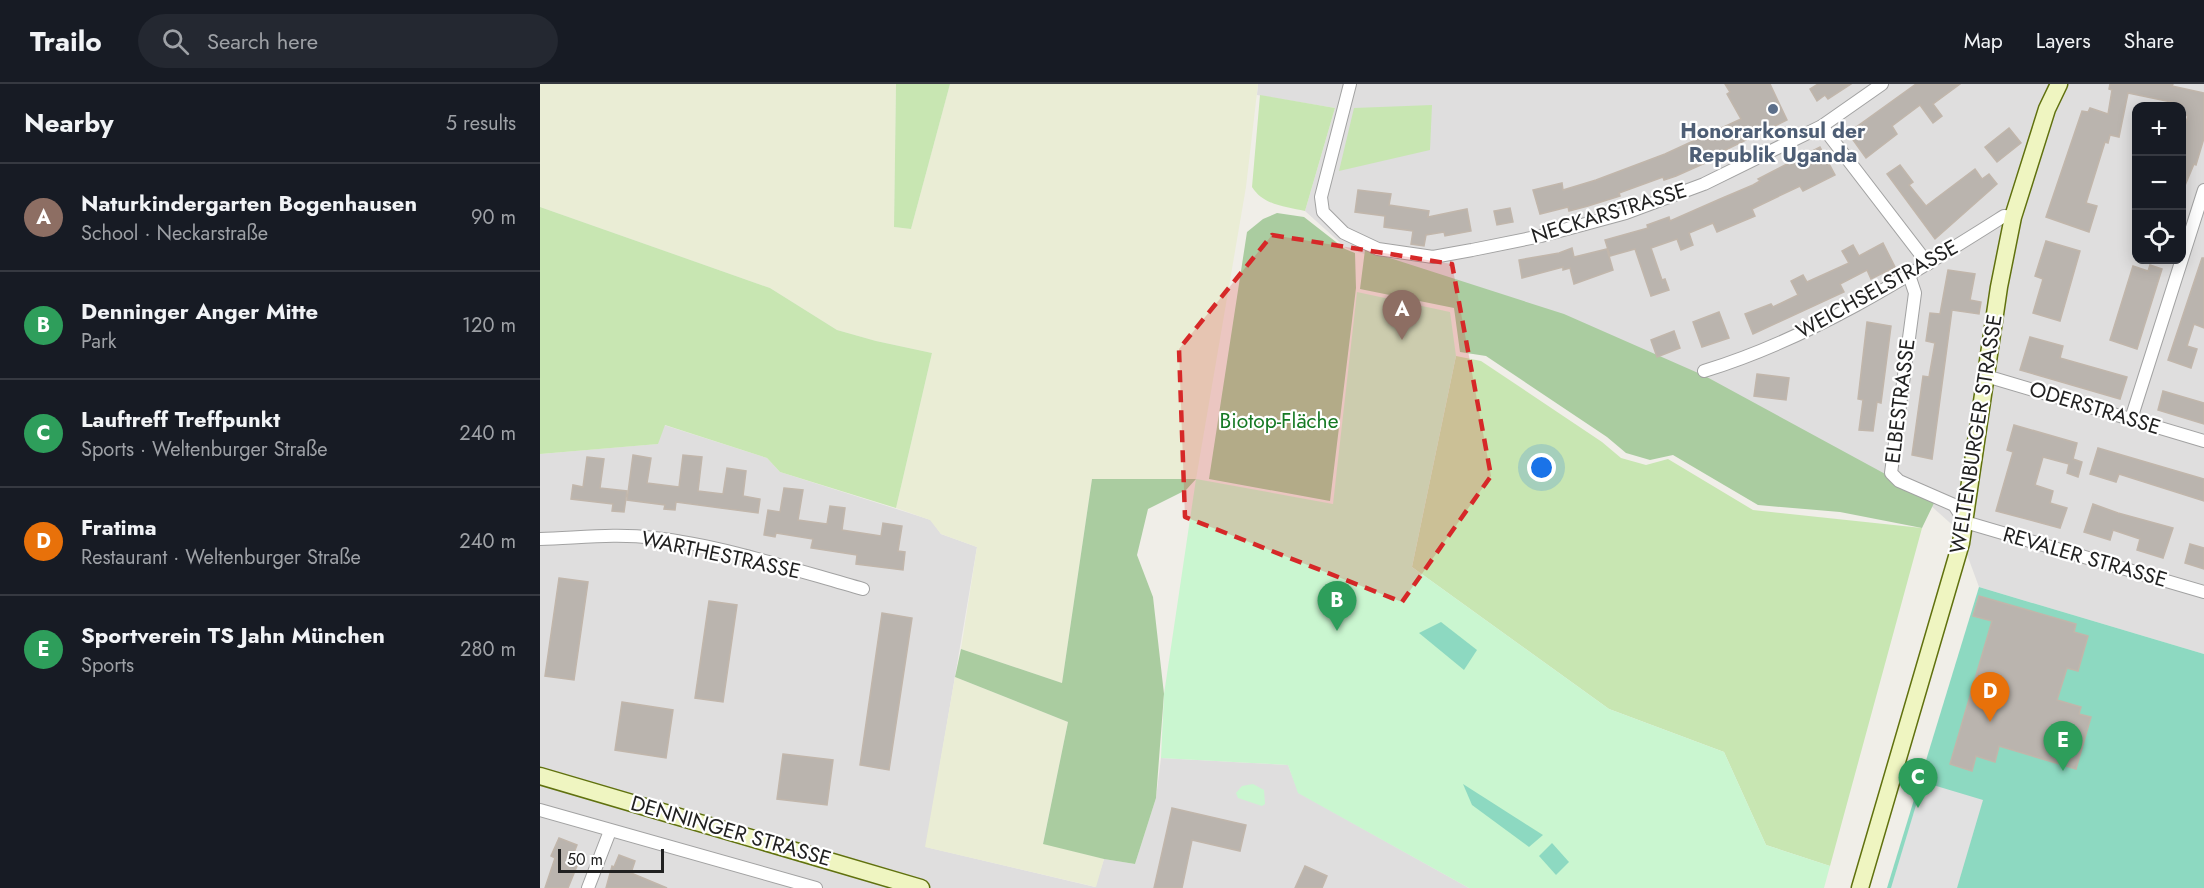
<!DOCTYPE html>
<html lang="en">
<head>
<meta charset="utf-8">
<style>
  body { margin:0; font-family:Jost,sans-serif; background:#242831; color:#f1f3f6 }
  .controls { position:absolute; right:18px; top:18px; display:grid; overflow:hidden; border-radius:12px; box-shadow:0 3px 15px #0003 }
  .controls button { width:54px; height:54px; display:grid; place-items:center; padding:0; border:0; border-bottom:2px solid #363941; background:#171b24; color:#f1f3f6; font:30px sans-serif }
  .scale { position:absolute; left:18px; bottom:15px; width:106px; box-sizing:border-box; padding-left:6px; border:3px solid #212121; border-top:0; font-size:16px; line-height:21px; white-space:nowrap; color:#212121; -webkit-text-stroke:4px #fff; paint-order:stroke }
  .you { position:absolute; left:1002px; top:384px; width:21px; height:21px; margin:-15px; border:4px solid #fff; border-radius:50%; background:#1a73e8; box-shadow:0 0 0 9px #1a73e833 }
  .badge { display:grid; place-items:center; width:39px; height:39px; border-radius:50%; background:#db928e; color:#fff; font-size:20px; font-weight:700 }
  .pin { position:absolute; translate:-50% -50px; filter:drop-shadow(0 2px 3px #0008) }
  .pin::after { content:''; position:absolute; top:32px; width:21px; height:18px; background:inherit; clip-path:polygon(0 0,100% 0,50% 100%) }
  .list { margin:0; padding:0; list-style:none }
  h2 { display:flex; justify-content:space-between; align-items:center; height:78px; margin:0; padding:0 24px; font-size:26px }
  h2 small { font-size:20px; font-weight:400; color:#9ea1a6 }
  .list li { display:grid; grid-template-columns:39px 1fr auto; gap:18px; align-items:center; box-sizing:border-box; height:108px; padding:0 24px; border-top:2px solid #363941 }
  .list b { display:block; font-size:22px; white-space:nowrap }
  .list p { margin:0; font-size:20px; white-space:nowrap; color:#9ea1a6 }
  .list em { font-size:20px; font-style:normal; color:#9ea1a6 }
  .icon { flex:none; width:33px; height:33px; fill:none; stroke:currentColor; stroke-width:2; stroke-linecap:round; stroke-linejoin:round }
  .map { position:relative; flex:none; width:1664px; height:804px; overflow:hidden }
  header { display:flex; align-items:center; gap:36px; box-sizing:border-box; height:84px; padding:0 30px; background:#171b24; border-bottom:2px solid #363941 }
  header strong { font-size:28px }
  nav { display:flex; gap:33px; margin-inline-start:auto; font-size:21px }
  .search { width:420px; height:54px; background:#242831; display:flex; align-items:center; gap:15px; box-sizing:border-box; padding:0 21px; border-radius:33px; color:#9ea1a6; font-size:22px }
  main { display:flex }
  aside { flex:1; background:#171b24 }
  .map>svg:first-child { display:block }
  .residential { fill:#dfdede; fill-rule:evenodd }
  .farmland { fill:#eaedd5 }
  .grass { fill:#c8e6b2 }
  .forest { fill:#aacca0 }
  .park { fill:#caf6d0 }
  .pitch { fill:#8dd9c1 }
  .parking { fill:#e1e1e1 }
  .building { fill:#bab4ae; stroke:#c1b6ab; stroke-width:1.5 }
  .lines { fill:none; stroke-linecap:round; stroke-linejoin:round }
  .street-casing { stroke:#a2a2a2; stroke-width:14 }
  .secondary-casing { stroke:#60710e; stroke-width:19 }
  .street { stroke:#fff; stroke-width:12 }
  .secondary { stroke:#eff5c1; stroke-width:16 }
  .marked { fill:#d62828; fill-opacity:0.2; stroke:#d62828; stroke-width:4.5; stroke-dasharray:12 8; stroke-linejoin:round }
  .service-dot { fill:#5c6f8a; stroke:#fff; stroke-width:2 }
  .labels { text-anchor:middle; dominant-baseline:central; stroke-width:4.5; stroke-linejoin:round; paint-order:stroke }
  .service-label { font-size:21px; font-weight:bold; fill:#4e5e75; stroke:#fff }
  .street-label { font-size:21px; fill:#212121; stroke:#fff }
  .park-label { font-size:21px; fill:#157924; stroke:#fff }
</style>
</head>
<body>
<header>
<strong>Trailo</strong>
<div class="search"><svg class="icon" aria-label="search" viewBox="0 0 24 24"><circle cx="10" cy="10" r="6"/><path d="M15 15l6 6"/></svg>Search here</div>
<nav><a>Map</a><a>Layers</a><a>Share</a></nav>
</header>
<main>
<aside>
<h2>Nearby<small>5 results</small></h2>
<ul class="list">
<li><span class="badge" style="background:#8d6e63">A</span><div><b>Naturkindergarten Bogenhausen</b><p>School · Neckarstraße</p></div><em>90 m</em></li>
<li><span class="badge" style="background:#2e9e5b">B</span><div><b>Denninger Anger Mitte</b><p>Park</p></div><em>120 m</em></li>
<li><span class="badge" style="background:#2e9e5b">C</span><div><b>Lauftreff Treffpunkt</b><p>Sports · Weltenburger Straße</p></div><em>240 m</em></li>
<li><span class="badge" style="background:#e8710a">D</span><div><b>Fratima</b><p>Restaurant · Weltenburger Straße</p></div><em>240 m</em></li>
<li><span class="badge" style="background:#2e9e5b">E</span><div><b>Sportverein TS Jahn München</b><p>Sports</p></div><em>280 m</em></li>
</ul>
</aside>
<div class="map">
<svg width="1664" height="804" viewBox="0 0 1664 804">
  <rect width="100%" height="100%" fill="#f0eee8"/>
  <g class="residential">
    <path d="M718,0H1664V570L1439,503L1418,446L1390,421L1020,234L806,164L765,127L795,24L717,11ZM1596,22H1642V176H1596Z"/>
    <path d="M124,341L227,374L240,388L391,436L401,450L437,463L386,763L555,803L564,775L595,780L616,714L621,674L748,681L759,709L929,804H0V370L117,360Z"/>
  </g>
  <g class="farmland">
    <path d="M0,0H356L354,143L371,145L410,0H718L706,103L656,395H552L522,599L421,565L437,463L401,450L390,436L356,424L392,269L336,257L297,246L230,204L0,123Z"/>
    <path d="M415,593L528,638L503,759L564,775L556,803L385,763Z"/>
  </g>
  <g class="grass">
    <path d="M356,0H410L371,145L354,143Z"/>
    <path d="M720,11L795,24L765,127C746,123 723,121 712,103Z"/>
    <path d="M892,21L890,66L799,87L814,24Z"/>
    <path d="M0,123L230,204L297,246L336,257L392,269L356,424L240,388L227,374L125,341L118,360L0,370Z"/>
    <path d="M916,272L941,277L1062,358L1081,374L1106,381L1128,375L1213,426L1382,444L1290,782L1226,761L1184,668L1069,625L872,483Z"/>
  </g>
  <g class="forest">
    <path d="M737,129L764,133L805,165L815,169L816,204L790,417L669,395L707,148L723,135Z"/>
    <path d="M825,166L1024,230L1165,292L1395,417L1382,444L1300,428L1218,421L1133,371L1110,376L1086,369L1067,353L946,272L920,268L914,224L820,205Z"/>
    <path d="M552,395H656L646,406L608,425L597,471L613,513L624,610L616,714L595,780L564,775L503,760L528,638L415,593L421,565L522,599Z"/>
  </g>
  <g class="park">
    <path d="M817,208L910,228L916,272L872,483L1069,625L1184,668L1226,761L1290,782L1284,804H929L758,709L748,681L621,674L624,610L656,395L793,420Z"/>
    <path d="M713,700L724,706L725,720L722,722L698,714L696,709L702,702Z"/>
  </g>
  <g class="pitch">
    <path d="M1439,503L1664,570V804H1347Z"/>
    <path d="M901,538L937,566L924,586L879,549Z"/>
    <path d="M923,700L1003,751L989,763L932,721Z"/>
    <path d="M1012,759L1029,778L1016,791L999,772Z"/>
  </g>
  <path class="parking" d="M1383,698L1443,716L1417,804H1351Z"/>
  <g class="building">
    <path d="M1185,0H1230L1247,36L1173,72L1174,75L1136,92L1124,96L1123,93L1079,109L1080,112L1048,122L1029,127L1028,123L1000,130L993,106L1022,99L1023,106L1056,96L1125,70L1201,35L1187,10L1190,8Z"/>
    <path d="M1278,0H1311L1288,15L1285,11L1277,17L1270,5Z"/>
    <path d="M1376,0H1420L1393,20L1402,32L1393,39L1380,21L1352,42L1357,50L1326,74L1308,49Z"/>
    <path d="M1570,0H1633L1632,2L1664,9V54L1656,81L1654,80L1641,111V53L1648,32L1641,30V20L1588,9L1579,53L1570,51L1568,59L1565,58L1546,119L1557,122L1549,148L1506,133L1542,27L1548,28L1550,24L1568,30L1572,6L1569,5Z"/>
    <path d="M1469,44L1481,59L1457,78L1445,63Z"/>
    <path d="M1280,63L1295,91L1263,107L1260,102L1212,125L1215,132L1177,148L1173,139L1149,149L1153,161L1141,166L1137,155L1111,164L1122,196L1125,195L1129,206L1111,212L1095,165L1070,172L1065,156L1108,144L1107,141L1129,133L1130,137L1180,115L1213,101L1220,97L1218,95Z"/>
    <path d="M1360,81L1373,98L1369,101L1386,122L1435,85L1442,95L1449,90L1457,100L1395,155L1347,90Z"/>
    <path d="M818,106L851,110L849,121L889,127L888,133L927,125L931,147L905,152L904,148L886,151L884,162L871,160L873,147L844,143L845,132L815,128Z"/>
    <path d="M970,124L973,138L957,141L954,127Z"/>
    <path d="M1506,157L1540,167L1520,237L1493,229L1503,195L1495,192Z"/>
    <path d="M1343,159L1355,183L1331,195L1327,186L1300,200L1304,208L1213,250L1205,230L1231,220L1233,223L1258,211L1251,197L1263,191L1267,198L1309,179L1302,167L1313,161L1319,172Z"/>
    <path d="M1032,164L1034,173L1067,165L1073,186L1034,200L1030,184L1023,186V183L982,194L979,176L1019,169Z"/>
    <path d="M1662,174H1664V244L1654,240L1647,262L1657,265L1651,284L1628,276Z"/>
    <path d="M1610,181L1622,185L1597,265L1570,256L1593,182L1608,187Z"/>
    <path d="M1408,186L1435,190L1430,216L1441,218L1439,230L1412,226L1392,375L1372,371L1383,292L1389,293L1395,259L1386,257L1390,229L1400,230Z"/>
    <path d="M1179,228L1189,254L1162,263L1153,238Z"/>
    <path d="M1327,238L1351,242L1341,319L1337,318L1333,347L1319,346L1323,316L1318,315Z"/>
    <path d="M1134,247L1140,264L1117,273L1111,256Z"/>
    <path d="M1490,253L1523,262L1520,274L1587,293L1580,315L1480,286Z"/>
    <path d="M1217,290L1249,294L1246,316L1214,312Z"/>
    <path d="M1623,307L1664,319V340L1618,326Z"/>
    <path d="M1474,341L1537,359L1533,375L1542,378L1538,393L1527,389L1529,380L1503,373L1495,401L1513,407L1510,419L1527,424L1520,444L1456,427L1473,368L1467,366Z"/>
    <path d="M1558,364L1664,395V417L1579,390L1576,398L1550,390Z"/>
    <path d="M93,371L111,374L107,399L139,403L143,371L162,373L158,407L183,410L187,384L206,387L203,412L220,415L218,429L136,418L135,426L124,425L125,421L87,416Z"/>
    <path d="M47,373L64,375L60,404L87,407L84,428L72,427L73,420L31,415L33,401L43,403Z"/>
    <path d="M244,404L263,406L258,436L287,440L290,422L305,424L302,446L341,452L343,439L362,442L358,467L365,468L363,486L316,480L317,471L271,464L273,455L236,449L235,453L224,451L228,426L240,428Z"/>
    <path d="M1553,420L1578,429L1633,444L1623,474L1597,466L1600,455L1573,446L1570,456L1544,448Z"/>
    <path d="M1650,460L1664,464V485L1645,479Z"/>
    <path d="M19,494L48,498L34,596L5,592Z"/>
    <path d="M1439,512L1536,540L1534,548L1548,552L1538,587L1527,584L1517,616L1541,623L1539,630L1551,633L1536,685L1459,662L1455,678L1436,672L1432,687L1410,680L1452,537L1433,532Z"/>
    <path d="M169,517L197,521L183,618L155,614Z"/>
    <path d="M342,529L372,534L349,686L320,681Z"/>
    <path d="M82,618L133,626L126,674L75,666Z"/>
    <path d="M243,670L293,676L287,721L237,715Z"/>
    <path d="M632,724L706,741L700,767L652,756L642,804H614Z"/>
    <path d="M19,754L37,761L30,779L37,782L28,804H5L15,774L11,772Z"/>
    <path d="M79,771L95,777L91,789L127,804H66L72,782L74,783Z"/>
    <path d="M765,782L787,792L782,804H755Z"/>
  </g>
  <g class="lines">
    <g class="street-casing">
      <g id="street">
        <path d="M810,0L781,113L783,128L804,149L838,165L893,173L932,166L1001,152L1086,129L1164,100L1282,42L1342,0"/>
        <path d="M1282,42L1388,180"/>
        <path d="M1369,191L1375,209L1351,389L1359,397L1414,421L1425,438L1664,508"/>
        <path d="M1164,287C1272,254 1369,192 1464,132L1473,133"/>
        <path d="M1446,292L1664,357"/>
        <path d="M1591,335L1664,106"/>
        <path d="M0,455C38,454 76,449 114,454C181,461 258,487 323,505"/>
        <path d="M0,726L276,804"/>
        <path d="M48,804L70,747"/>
      </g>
    </g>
    <g class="secondary-casing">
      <g id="secondary">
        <path d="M0,692L381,804"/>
        <path d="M1320,804L1421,459L1459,203L1473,133L1507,25L1519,0"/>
      </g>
    </g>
    <use href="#street" class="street"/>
    <use href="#secondary" class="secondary"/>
  </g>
  <path class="marked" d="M732,151L912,180L951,392L862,518L645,433L639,265Z"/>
  <circle class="service-dot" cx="1233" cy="25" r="6"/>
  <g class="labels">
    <g class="service-label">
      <text x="1233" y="47">Honorarkonsul der<tspan x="1233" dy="24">Republik Uganda</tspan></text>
    </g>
    <g class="street-label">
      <text transform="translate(1069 129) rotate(-17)">NECKARSTRASSE</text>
      <text transform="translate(1337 205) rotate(-29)">WEICHSELSTRASSE</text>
      <text transform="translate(1360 317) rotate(-83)">ELBESTRASSE</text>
      <text transform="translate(1555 324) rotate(17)">ODERSTRASSE</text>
      <text transform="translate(1436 350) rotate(-81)">WELTENBURGER STRASSE</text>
      <text transform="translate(181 471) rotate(12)">WARTHESTRASSE</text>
      <text transform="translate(1545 473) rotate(16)">REVALER STRASSE</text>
      <text transform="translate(191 747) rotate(16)">DENNINGER STRASSE</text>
    </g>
    <g class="park-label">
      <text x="739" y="337">Biotop-Fläche</text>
    </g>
  </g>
</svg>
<div class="controls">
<button>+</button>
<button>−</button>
<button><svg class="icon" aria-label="locate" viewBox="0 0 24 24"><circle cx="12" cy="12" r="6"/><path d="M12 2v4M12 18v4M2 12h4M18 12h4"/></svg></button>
</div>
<div class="scale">50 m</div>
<div class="you"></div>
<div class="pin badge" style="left:862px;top:256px;background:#8d6e63">A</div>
<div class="pin badge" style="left:797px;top:547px;background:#2e9e5b">B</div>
<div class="pin badge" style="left:1378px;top:724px;background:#2e9e5b">C</div>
<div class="pin badge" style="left:1450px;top:638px;background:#e8710a">D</div>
<div class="pin badge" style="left:1523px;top:687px;background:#2e9e5b">E</div>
</div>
</main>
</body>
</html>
